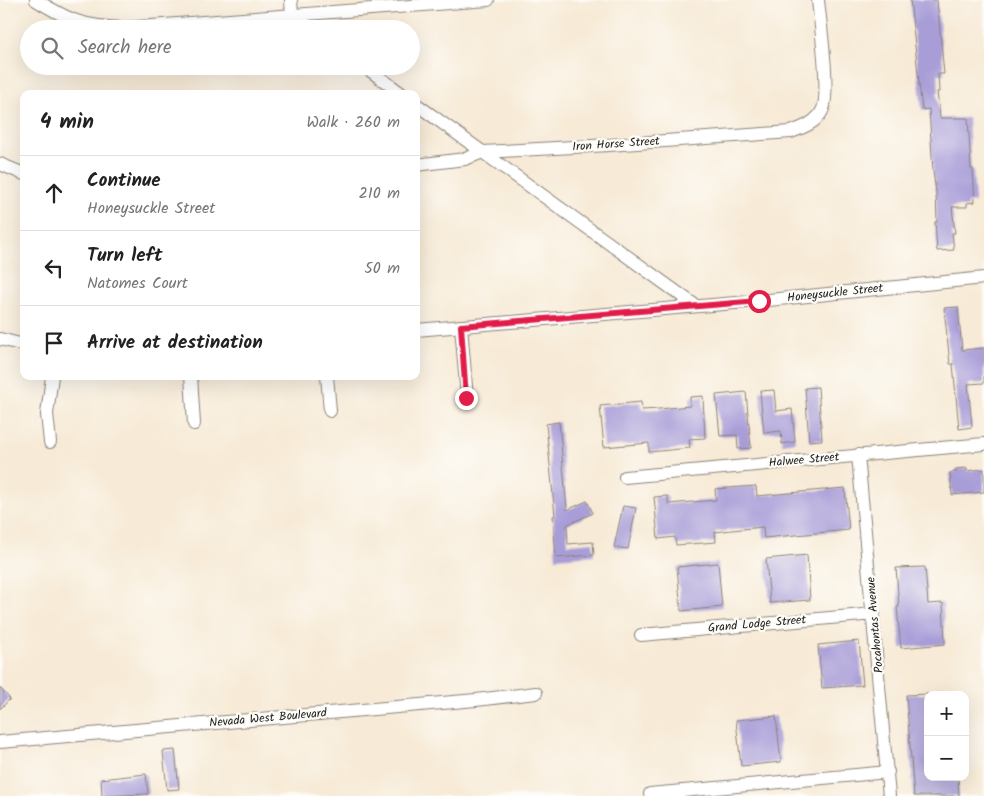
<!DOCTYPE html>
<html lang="en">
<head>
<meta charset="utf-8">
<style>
  body { margin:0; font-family:Kalam,sans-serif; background:#f2f2f2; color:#222 }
  .controls { position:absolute; right:15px; bottom:15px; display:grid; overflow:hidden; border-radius:10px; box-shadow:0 5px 20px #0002 }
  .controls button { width:45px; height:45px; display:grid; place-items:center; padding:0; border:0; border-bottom:1px solid #e0e0e0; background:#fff; color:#222; font:25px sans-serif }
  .stop { position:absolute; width:15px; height:15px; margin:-11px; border:4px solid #e11d48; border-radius:50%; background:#fff }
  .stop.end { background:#e11d48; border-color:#fff; box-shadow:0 1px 5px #0008 }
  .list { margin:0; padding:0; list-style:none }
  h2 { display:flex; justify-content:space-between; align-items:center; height:65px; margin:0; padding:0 20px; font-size:21px }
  h2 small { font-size:16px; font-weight:400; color:#767676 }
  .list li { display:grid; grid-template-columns:32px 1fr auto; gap:15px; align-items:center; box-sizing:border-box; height:75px; padding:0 20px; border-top:1px solid #e0e0e0 }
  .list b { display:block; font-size:19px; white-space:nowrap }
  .list p { margin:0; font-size:16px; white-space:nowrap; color:#767676 }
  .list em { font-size:16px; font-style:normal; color:#767676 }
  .icon { flex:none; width:28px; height:28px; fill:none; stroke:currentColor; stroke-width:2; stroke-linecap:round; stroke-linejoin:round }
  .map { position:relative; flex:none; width:984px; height:796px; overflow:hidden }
  .search { position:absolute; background:#fff; box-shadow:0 5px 20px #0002; left:20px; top:20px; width:400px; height:55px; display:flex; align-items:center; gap:12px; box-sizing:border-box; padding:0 18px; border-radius:28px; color:#767676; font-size:19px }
  .panel { position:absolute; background:#fff; box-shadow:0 5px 20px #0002; left:20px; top:90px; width:400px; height:290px; border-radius:10px }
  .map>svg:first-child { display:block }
  .building { fill:#a99dd8 }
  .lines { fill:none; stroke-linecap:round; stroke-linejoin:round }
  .minor-casing { stroke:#8a8379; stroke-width:14 }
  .minor { stroke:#fff; stroke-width:12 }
  .route { stroke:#e11d48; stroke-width:6 }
  .labels { text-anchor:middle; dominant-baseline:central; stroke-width:4.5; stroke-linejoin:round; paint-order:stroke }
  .street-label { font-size:12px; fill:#1c1c1c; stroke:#fdfcf7 }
</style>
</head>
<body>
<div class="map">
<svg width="984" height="796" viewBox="0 0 984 796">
  <rect width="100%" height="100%" fill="#fdfcf7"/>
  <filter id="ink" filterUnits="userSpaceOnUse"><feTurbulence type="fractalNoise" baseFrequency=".02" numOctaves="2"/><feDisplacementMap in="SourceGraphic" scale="10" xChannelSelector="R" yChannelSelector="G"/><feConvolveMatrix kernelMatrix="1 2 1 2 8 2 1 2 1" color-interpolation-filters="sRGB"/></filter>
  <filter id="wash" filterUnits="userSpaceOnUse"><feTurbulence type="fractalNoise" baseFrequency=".0096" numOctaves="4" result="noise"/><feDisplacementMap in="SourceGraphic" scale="20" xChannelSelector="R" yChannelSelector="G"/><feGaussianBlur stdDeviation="1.12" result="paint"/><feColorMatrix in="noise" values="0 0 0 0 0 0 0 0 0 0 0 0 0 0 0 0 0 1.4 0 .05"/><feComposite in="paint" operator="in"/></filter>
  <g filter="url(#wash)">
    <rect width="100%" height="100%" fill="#f7ead6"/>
    <g id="blocks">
      <g class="building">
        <path d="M910,0H937L944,74H938L939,92H937L940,118H968L971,169H973L975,202L967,203V207H952L955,233H952L954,250L937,251L935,222H937L936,192L933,171L929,109L922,110Z"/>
        <path d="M958,307L962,350L984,348V383L968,384L972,427L959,429L953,364H950L944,308Z"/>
        <path d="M818,387L822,440L809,441L805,388Z"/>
        <path d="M774,390L776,411L792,409L795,442L782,444L781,431L764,433L760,391Z"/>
        <path d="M746,392L751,448L738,449L737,435L720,436L716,395Z"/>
        <path d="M703,396L705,438L689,439L690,448L649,452V443L604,447L600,406L641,402L642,410L659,409L690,406V397Z"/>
        <path d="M559,422L567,510L587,501L593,513L567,525L568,544L593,542L594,555L556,558L553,516H555L546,424Z"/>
        <path d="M967,468V471L984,469V492L952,495L950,473L956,472V469Z"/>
        <path d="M756,486L757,496L845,488L849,530L764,538L763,527L732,530L715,532L716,542L676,545L675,537L658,539L654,497L668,496V504L716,500L715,489Z"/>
        <path d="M623,506L636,508L628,549L614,547Z"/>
        <path d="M807,555L810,600L770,603L766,559Z"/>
        <path d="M718,563L722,607L681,611L677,567Z"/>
        <path d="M925,567L928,604L943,603L945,644L901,648L897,607H899L896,568Z"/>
        <path d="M859,641L863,685L822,688L818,645Z"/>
        <path d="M0,688L10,699L0,709Z"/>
        <path d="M928,694V777H958L959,796H914L906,695Z"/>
        <path d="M776,716L781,762L741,766L736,720Z"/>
        <path d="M175,750L179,789L167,790L163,751Z"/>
        <path d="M146,774L148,794L102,796L101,779Z"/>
      </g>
    </g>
  </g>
  <g filter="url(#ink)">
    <use href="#blocks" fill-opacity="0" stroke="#8a8379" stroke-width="1"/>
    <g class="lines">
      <g class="minor-casing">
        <g id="minor">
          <path d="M36,0C70,21 84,27 125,28L488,0"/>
          <path d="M291,0L292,15L312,29"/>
          <path d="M364,66L402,94"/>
          <path d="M416,104L696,306"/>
          <path d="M0,164L24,174"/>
          <path d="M416,165L465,159L483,152L609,145L791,132C802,128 816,123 822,111C831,96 820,21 818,0"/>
          <path d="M461,326L467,398"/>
          <path d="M416,330L759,301L984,278"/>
          <path d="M0,339L24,345"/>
          <path d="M191,376L194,424"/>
          <path d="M327,376L330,411"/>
          <path d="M50,442L47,414L52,376"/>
          <path d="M858,455L889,796"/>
          <path d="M625,477L984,444"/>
          <path d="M641,635L874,614"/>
          <path d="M0,742L476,700L536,693"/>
          <path d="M650,794L888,772"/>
        </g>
      </g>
      <use href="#minor" class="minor"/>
    </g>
  </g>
  <g class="lines" filter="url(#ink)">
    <path class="route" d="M466,398L461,326L759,301"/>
  </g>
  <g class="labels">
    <g class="street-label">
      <text transform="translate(616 144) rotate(-4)">Iron Horse Street</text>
      <text transform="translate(835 293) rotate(-6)">Honeysuckle Street</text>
      <text transform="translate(804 460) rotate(-5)">Halwee Street</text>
      <text transform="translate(757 624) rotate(-5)">Grand Lodge Street</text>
      <text transform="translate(875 625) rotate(-95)">Pocahontas Avenue</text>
      <text transform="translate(268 718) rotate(-5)">Nevada West Boulevard</text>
    </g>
  </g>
</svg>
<div class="controls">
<button>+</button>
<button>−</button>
</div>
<div class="stop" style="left:759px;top:301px"></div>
<div class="stop end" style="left:466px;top:398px"></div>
<div class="search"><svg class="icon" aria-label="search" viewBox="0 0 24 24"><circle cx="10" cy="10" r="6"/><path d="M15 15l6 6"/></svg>Search here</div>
<section class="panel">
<h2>4 min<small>Walk · 260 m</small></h2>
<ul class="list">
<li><svg class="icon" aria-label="ahead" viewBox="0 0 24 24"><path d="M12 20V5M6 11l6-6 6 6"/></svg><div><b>Continue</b><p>Honeysuckle Street</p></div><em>210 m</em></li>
<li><svg class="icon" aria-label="left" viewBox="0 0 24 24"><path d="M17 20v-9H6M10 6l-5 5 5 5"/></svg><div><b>Turn left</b><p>Natomes Court</p></div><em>50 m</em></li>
<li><svg class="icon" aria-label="arrive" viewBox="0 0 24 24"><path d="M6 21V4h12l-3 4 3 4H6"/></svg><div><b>Arrive at destination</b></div></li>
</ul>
</section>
</div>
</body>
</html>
